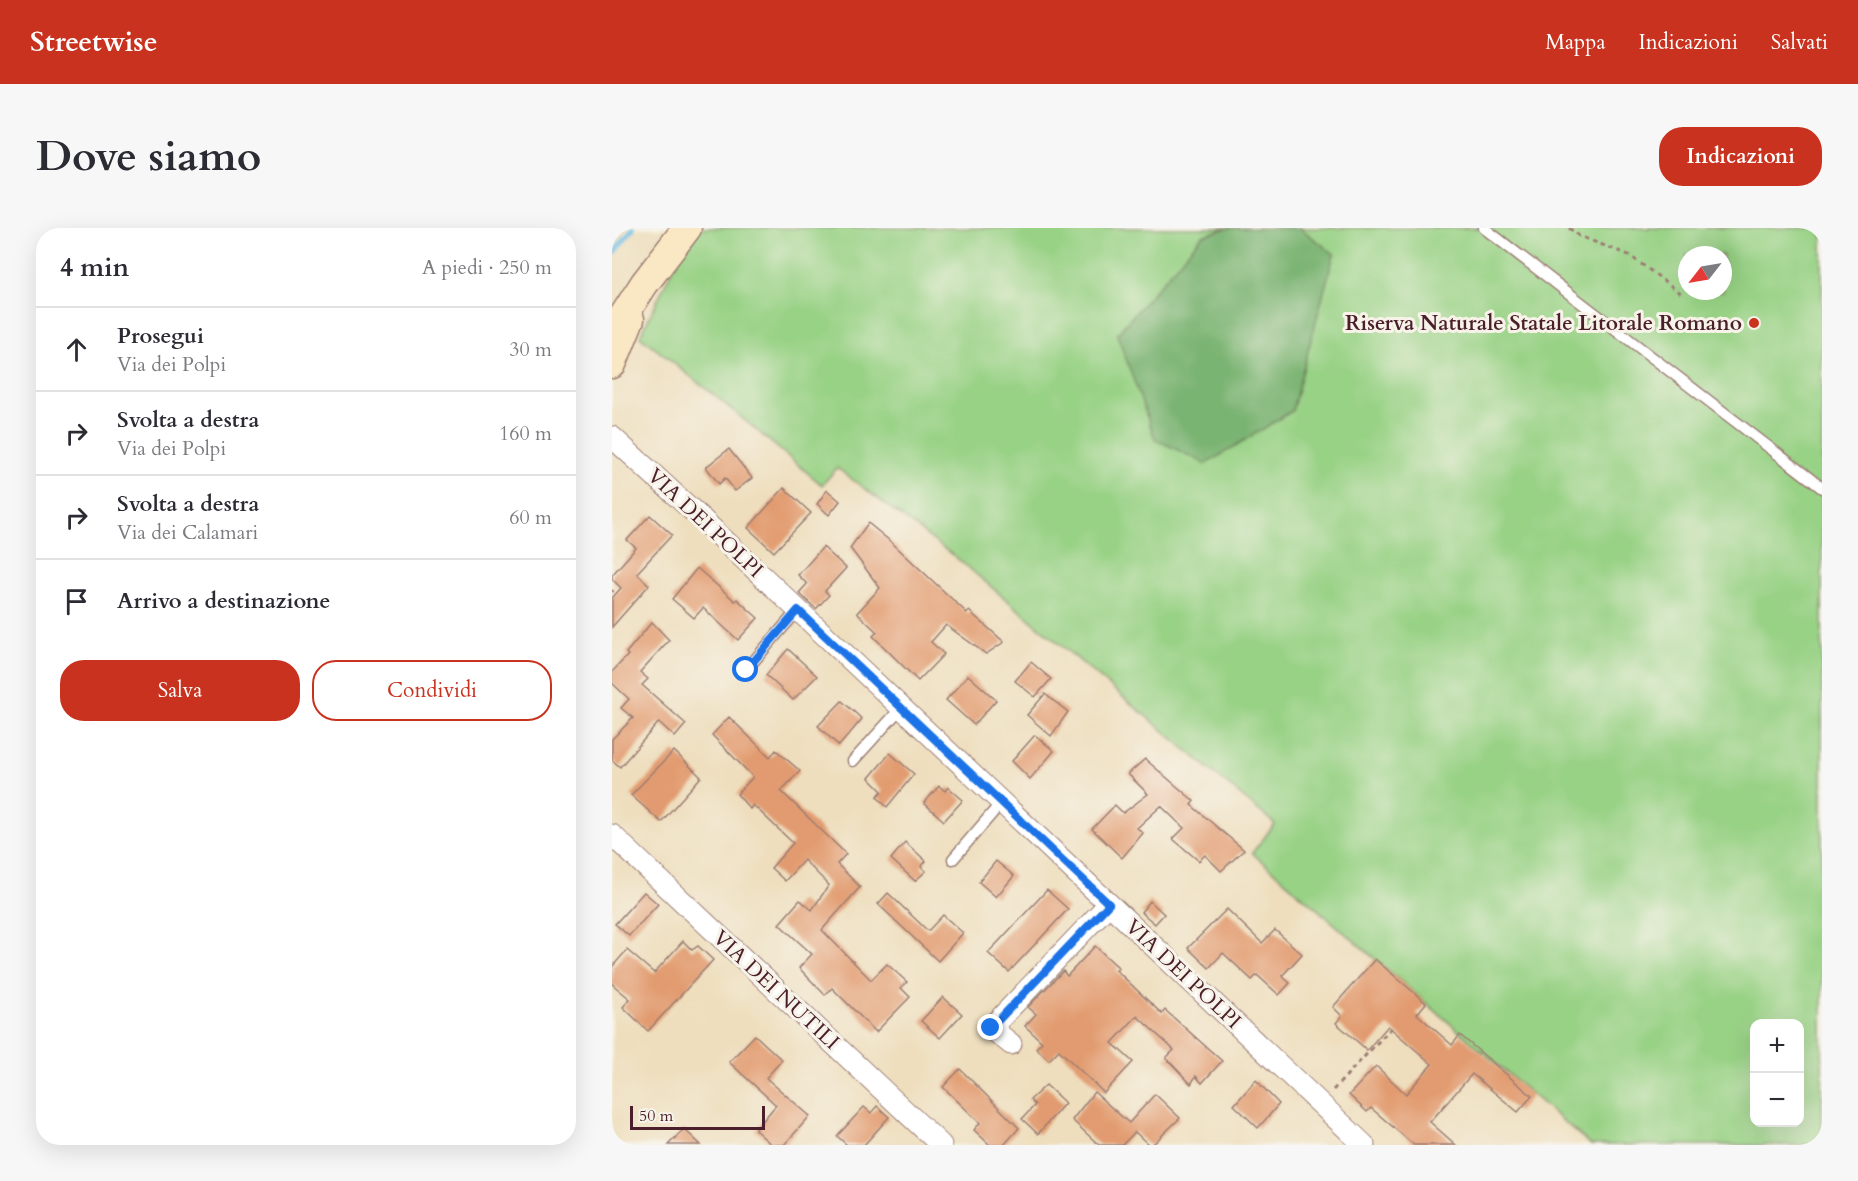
<!DOCTYPE html>
<html lang="it">
<head>
<meta charset="utf-8">
<style>
  body { margin:0; font-family:Cardo,serif; background:#f7f7f7; color:#2b2b33 }
  .controls { position:absolute; right:18px; bottom:18px; display:grid; overflow:hidden; border-radius:12px; box-shadow:0 6px 24px #0002 }
  .controls button { width:54px; height:54px; display:grid; place-items:center; padding:0; border:0; border-bottom:2px solid #e1e1e2; background:#fff; color:#2b2b33; font:30px sans-serif }
  .compass { position:absolute; left:1066px; top:18px; width:54px; height:54px; border-radius:50%; background:#fff; box-shadow:0 6px 24px #0002; rotate:239deg }
  .scale { position:absolute; left:18px; bottom:15px; width:135px; box-sizing:border-box; padding-left:6px; border:3px solid #4a1f2b; border-top:0; font-size:16px; line-height:21px; white-space:nowrap; color:#4a1f2b; -webkit-text-stroke:4px #f7f3e8; paint-order:stroke }
  .stop { position:absolute; width:18px; height:18px; margin:-14px; border:4px solid #1a73e8; border-radius:50%; background:#fff }
  .stop.end { background:#1a73e8; border-color:#fff; box-shadow:0 2px 6px #0008 }
  .list { margin:0; padding:0; list-style:none }
  h2 { display:flex; justify-content:space-between; align-items:center; height:78px; margin:0; padding:0 24px; font-size:26px }
  h2 small { font-size:20px; font-weight:400; color:#7c7c81 }
  .list li { display:grid; grid-template-columns:39px 1fr auto; gap:18px; align-items:center; box-sizing:border-box; height:84px; padding:0 24px; border-top:2px solid #e1e1e2 }
  .list b { display:block; font-size:22px; white-space:nowrap }
  .list p { margin:0; font-size:20px; white-space:nowrap; color:#7c7c81 }
  .list em { font-size:20px; font-style:normal; color:#7c7c81 }
  .actions { display:flex; gap:12px; padding:18px 24px }
  .actions a { flex:1; padding:14px 0; border:2px solid #c8321e; border-radius:24px; text-align:center; font-size:21px; color:#c8321e }
  .actions .main { background:#c8321e; color:#fff }
  .icon { flex:none; width:33px; height:33px; fill:none; stroke:currentColor; stroke-width:2; stroke-linecap:round; stroke-linejoin:round }
  .map { position:relative; flex:none; width:1210px; height:917px; overflow:hidden; border-radius:24px }
  header { display:flex; align-items:center; gap:36px; box-sizing:border-box; height:84px; padding:0 30px; background:#c8321e; color:#fff }
  header strong { font-size:28px }
  nav { display:flex; gap:33px; margin-inline-start:auto; font-size:21px }
  .intro { display:flex; align-items:center; justify-content:space-between; box-sizing:border-box; height:144px; padding:0 36px }
  h1 { margin:0; font-size:42px }
  .button { padding:15px 27px; border-radius:24px; background:#c8321e; color:#fff; font-size:21px; font-weight:700 }
  main { display:flex; gap:36px; padding:0 36px }
  aside { flex:1; background:#fff; border-radius:24px; box-shadow:0 6px 24px #0002 }
  .map>svg:first-child { display:block }
  .green { fill:#98d285; stroke:#717858; stroke-width:1.5; fill-rule:evenodd }
  .forest { fill:#7ab472; stroke:#626a4e; stroke-width:1.5 }
  .lines { fill:none; stroke-linecap:round; stroke-linejoin:round }
  .stream { stroke:#6bbee7; stroke-width:5 }
  .building { fill:#e29b6f }
  .lane-casing { stroke:#9c7e74; stroke-width:13 }
  .street-casing { stroke:#9c7e74; stroke-width:23 }
  .secondary-casing { stroke:#9c7e74; stroke-width:31 }
  .path { stroke:#9c7e74; stroke-width:3; stroke-dasharray:4.5 4.5; stroke-linecap:butt }
  .lane { stroke:#fff; stroke-width:10 }
  .street { stroke:#fff; stroke-width:21 }
  .secondary { stroke:#fae7c3; stroke-width:28 }
  .route { stroke:#1a73e8; stroke-width:8 }
  .poi-dot { fill:#c8321e; stroke:#f7f3e8; stroke-width:2 }
  .labels { text-anchor:middle; dominant-baseline:central; stroke-width:6; stroke-linejoin:round; paint-order:stroke }
  .poi-label { font-size:21px; font-weight:bold; fill:#4a1f2b; stroke:#f7f3e8; text-anchor:end }
  .street-label { font-size:21px; fill:#4a1f2b; stroke:#f7f3e8 }
</style>
</head>
<body>
<header>
<strong>Streetwise</strong>
<nav><a>Mappa</a><a>Indicazioni</a><a>Salvati</a></nav>
</header>
<div class="intro"><h1>Dove siamo</h1><a class="button">Indicazioni</a></div>
<main>
<aside>
<h2>4 min<small>A piedi · 250 m</small></h2>
<ul class="list">
<li><svg class="icon" aria-label="ahead" viewBox="0 0 24 24"><path d="M12 20V5M6 11l6-6 6 6"/></svg><div><b>Prosegui</b><p>Via dei Polpi</p></div><em>30 m</em></li>
<li><svg class="icon" aria-label="right" viewBox="0 0 24 24"><path d="M7 20v-9h11M14 6l5 5-5 5"/></svg><div><b>Svolta a destra</b><p>Via dei Polpi</p></div><em>160 m</em></li>
<li><svg class="icon" aria-label="right" viewBox="0 0 24 24"><path d="M7 20v-9h11M14 6l5 5-5 5"/></svg><div><b>Svolta a destra</b><p>Via dei Calamari</p></div><em>60 m</em></li>
<li><svg class="icon" aria-label="arrive" viewBox="0 0 24 24"><path d="M6 21V4h12l-3 4 3 4H6"/></svg><div><b>Arrivo a destinazione</b></div></li>
</ul>
<div class="actions"><a class="main">Salva</a><a>Condividi</a></div>
</aside>
<div class="map">
<svg width="1210" height="917" viewBox="0 0 1210 917">
  <rect width="100%" height="100%" fill="#f7f3e8"/>
  <filter id="ink" filterUnits="userSpaceOnUse"><feTurbulence type="fractalNoise" baseFrequency=".0167" numOctaves="2"/><feDisplacementMap in="SourceGraphic" scale="12" xChannelSelector="R" yChannelSelector="G"/><feConvolveMatrix kernelMatrix="1 2 1 2 8 2 1 2 1" color-interpolation-filters="sRGB"/></filter>
  <filter id="wash" filterUnits="userSpaceOnUse"><feTurbulence type="fractalNoise" baseFrequency=".008" numOctaves="4" result="noise"/><feDisplacementMap in="SourceGraphic" scale="24" xChannelSelector="R" yChannelSelector="G"/><feGaussianBlur stdDeviation="1.35" result="paint"/><feColorMatrix in="noise" values="0 0 0 0 0 0 0 0 0 0 0 0 0 0 0 0 0 1.4 0 .05"/><feComposite in="paint" operator="in"/></filter>
  <g filter="url(#wash)">
    <rect width="100%" height="100%" fill="#eedebd"/>
    <path class="green" d="M85,0H615L590,8L722,26L688,0H1210V917H979L640,625L663,596L347,332L225,240L210,257L124,185L28,108L72,17ZM1075,27H1111V63H1075ZM1142,796H1188V894H1142Z"/>
    <path class="forest" d="M615,0H688L722,26L680,183L594,236L543,211L505,106L590,8Z"/>
    <g class="lines">
      <path class="stream" d="M0,27L21,0"/>
    </g>
    <g id="blocks">
      <g class="building">
        <path d="M117,221L140,250L123,263L113,250L107,256L94,239Z"/>
        <path d="M172,260L199,285L162,324L136,300Z"/>
        <path d="M215,262L228,273L217,287L205,276Z"/>
        <path d="M38,287L60,307L25,345L37,357L0,399V370L9,360L0,351V347L24,320L15,312Z"/>
        <path d="M256,295L278,313L355,385L357,383L392,414L374,426L334,397L319,414L332,426L306,453L261,408L265,404L245,385L268,360L238,320Z"/>
        <path d="M211,319L234,340L213,363L217,367L204,381L187,365L195,356L186,347Z"/>
        <path d="M85,340L123,373L125,371L146,390L126,412L91,380L82,390L60,371Z"/>
        <path d="M40,394L57,412L28,444L36,451L30,457L74,496L63,509L47,494L8,539L0,532V511L21,490L9,480L17,471L0,455V444L16,427L14,425Z"/>
        <path d="M176,421L205,448L181,472L154,447Z"/>
        <path d="M419,434L439,451L423,469L403,453Z"/>
        <path d="M356,447L384,472L362,497L334,472Z"/>
        <path d="M433,466L456,484L439,508L415,487Z"/>
        <path d="M230,473L250,491L227,518L206,498Z"/>
        <path d="M117,489L158,529L164,522L188,543L169,563L234,626L225,636L248,659L210,702L259,752L275,736L295,754L289,760L298,769L264,804L220,760L213,767L187,740L200,726L167,696L188,672L200,682L217,657L192,632L173,653L159,640L181,615L141,577L138,581L125,566L141,549L100,507Z"/>
        <path d="M423,507L442,523L418,551L400,533Z"/>
        <path d="M62,523L89,549L49,594L19,567Z"/>
        <path d="M278,525L302,546L275,579L265,569L270,563L257,550Z"/>
        <path d="M533,531L582,573L579,577L632,622L609,643L593,627L587,633L561,611L572,600L549,578L525,600L531,605L510,630L480,601L503,577L511,585L536,566L516,546Z"/>
        <path d="M327,558L333,563L336,559L351,572L332,593L312,575Z"/>
        <path d="M293,614L314,633L309,639L314,643L303,653L279,631Z"/>
        <path d="M384,633L402,648L384,669L367,654Z"/>
        <path d="M435,662L456,681L397,744L376,725Z"/>
        <path d="M32,664L46,676L17,708L3,696Z"/>
        <path d="M276,665L316,703L331,687L351,705L326,733L266,676Z"/>
        <path d="M538,673L552,686L543,696L529,684Z"/>
        <path d="M615,681L650,715L663,702L690,726L670,748L678,755L667,767L645,747L640,752L611,725L597,740L576,720Z"/>
        <path d="M71,713L80,722L86,718L101,732L36,803L11,779L18,771L0,756V739L15,722L42,745Z"/>
        <path d="M483,718L507,740L504,742L550,786L553,782L610,833L590,855L584,848L579,856L554,830L562,822L525,788L500,815L521,834L492,865L447,822L437,832L424,820L430,814L413,798L424,786L416,779L451,743L455,748Z"/>
        <path d="M763,731L814,775L805,786L840,817L848,807L920,868L906,884L860,846L818,894L844,917H802L759,880L755,884L737,867L764,838L794,866L820,836L776,798L755,822L724,795L730,788L721,779Z"/>
        <path d="M331,769L350,786L328,810L309,793Z"/>
        <path d="M143,807L170,832L154,850L198,888L172,917H160L143,902L164,877L117,834Z"/>
        <path d="M348,841L407,900L392,917H378L362,902L368,895L331,859Z"/>
        <path d="M644,852L667,876L646,900L622,877Z"/>
        <path d="M434,857L453,875L426,906L410,891L423,877L418,872Z"/>
        <path d="M482,864L517,895L543,866L568,890L540,917H537L523,904L510,917H487L460,892Z"/>
        <path d="M265,878L277,889L252,917H235L225,908L252,879L259,885Z"/>
        <path d="M72,901L89,917H56Z"/>
      </g>
    </g>
  </g>
  <g filter="url(#ink)">
    <use href="#blocks" fill-opacity="0" stroke="#9c7e74" stroke-width="1.5"/>
    <g class="lines">
      <g class="lane-casing">
        <g id="lane">
          <path d="M872,0L1210,260"/>
          <path d="M134,442L186,382"/>
          <path d="M241,533L289,480"/>
          <path d="M341,631L389,575"/>
        </g>
      </g>
      <g class="street-casing">
        <g id="street">
          <path d="M0,209L92,293L752,917"/>
          <path d="M0,607L329,917"/>
          <path d="M399,816L379,800L497,676"/>
        </g>
      </g>
      <g class="secondary-casing">
        <g id="secondary">
          <path d="M0,106L32,56L75,0"/>
          <path d="M0,136L18,91"/>
        </g>
      </g>
      <g class="path">
        <path d="M957,0L967,8L1017,27L1070,66"/>
        <path d="M0,364L1,362"/>
        <path d="M721,862L781,798"/>
      </g>
      <use href="#lane" class="lane"/>
      <use href="#street" class="street"/>
      <use href="#secondary" class="secondary"/>
    </g>
  </g>
  <g class="lines" filter="url(#ink)">
    <path class="route" d="M134,442L186,382L497,676L379,800"/>
  </g>
  <circle class="poi-dot" cx="1142" cy="95" r="6"/>
  <g class="labels">
    <g class="poi-label">
      <text x="1130" y="95">Riserva Naturale Statale Litorale Romano</text>
    </g>
    <g class="street-label">
      <text transform="translate(93 295) rotate(43)">VIA DEI POLPI</text>
      <text transform="translate(571 746) rotate(43)">VIA DEI POLPI</text>
      <text transform="translate(164 762) rotate(43)">VIA DEI NUTILI</text>
    </g>
  </g>
</svg>
<div class="controls">
<button>+</button>
<button>−</button>
</div>
<svg class="compass" viewBox="-18 -18 36 36"><path d="M0-13l5 13h-10z" fill="#e53935"/><path d="M0 13l5-13h-10z" fill="#7c7c81"/></svg>
<div class="scale">50 m</div>
<div class="stop" style="left:134px;top:442px"></div>
<div class="stop end" style="left:379px;top:800px"></div>
</div>
</main>
</body>
</html>
